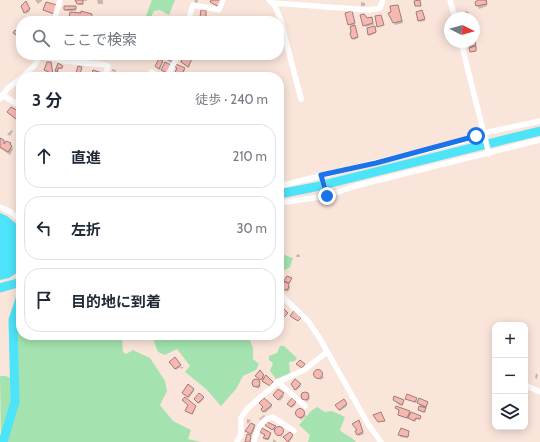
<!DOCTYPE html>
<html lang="ja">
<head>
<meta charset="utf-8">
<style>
  body { margin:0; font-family:Cabin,"Noto Sans JP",sans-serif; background:#f2f2f3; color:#1f2937 }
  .controls { position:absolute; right:12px; bottom:12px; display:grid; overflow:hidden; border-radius:8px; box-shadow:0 2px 10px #0003 }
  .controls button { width:36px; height:36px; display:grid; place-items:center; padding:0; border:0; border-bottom:1px solid #e0e1e3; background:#fff; color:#1f2937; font:20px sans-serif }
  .compass { position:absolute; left:444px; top:12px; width:36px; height:36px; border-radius:50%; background:#fff; box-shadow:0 2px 10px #0003; rotate:96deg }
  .stop { position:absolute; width:12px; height:12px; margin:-9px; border:3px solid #1a73e8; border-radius:50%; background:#fff }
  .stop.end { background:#1a73e8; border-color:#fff; box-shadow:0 1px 4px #0008 }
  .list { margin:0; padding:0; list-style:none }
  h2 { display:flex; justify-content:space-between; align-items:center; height:52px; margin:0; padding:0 16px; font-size:17px }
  h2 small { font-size:13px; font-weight:400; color:#747a83 }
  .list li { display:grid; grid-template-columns:26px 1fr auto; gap:12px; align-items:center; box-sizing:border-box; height:64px; margin:0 8px 8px; padding:0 8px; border:1px solid #e0e1e3; border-radius:16px }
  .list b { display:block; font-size:15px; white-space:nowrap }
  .list em { font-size:13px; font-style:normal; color:#747a83 }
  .icon { flex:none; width:22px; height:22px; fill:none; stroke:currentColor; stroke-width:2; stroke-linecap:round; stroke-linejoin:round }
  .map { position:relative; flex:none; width:540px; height:442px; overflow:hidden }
  .search { position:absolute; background:#fff; box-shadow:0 2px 10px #0003; left:16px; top:16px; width:268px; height:44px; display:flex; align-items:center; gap:10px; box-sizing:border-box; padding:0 14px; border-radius:16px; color:#747a83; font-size:15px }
  .panel { position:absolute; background:#fff; box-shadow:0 2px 10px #0003; left:16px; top:72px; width:268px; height:268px; border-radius:16px }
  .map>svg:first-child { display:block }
  .green { fill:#a4e3af }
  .water { fill:#4de3f8 }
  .shadow { fill:#0003 }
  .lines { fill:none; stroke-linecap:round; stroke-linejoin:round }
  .river { stroke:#4de3f8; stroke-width:9 }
  .building { fill:#f8b8b2; stroke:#9f7c78 }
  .street { stroke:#fff; stroke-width:5.5 }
  .route { stroke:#1a73e8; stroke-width:5 }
</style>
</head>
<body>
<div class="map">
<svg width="540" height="442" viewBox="0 0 540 442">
  <rect width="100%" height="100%" fill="#fae5db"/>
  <g class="green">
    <path d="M152,0H175L169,15L160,10L154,11L149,21H144Z"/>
    <path d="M279,253L293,258L290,267L285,270L279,269Z"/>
    <path d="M21,317V335H125L122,338L123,352L126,354L133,350L150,358L165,381L167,391L160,405L173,421L191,430L188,439L201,442H6L17,398L15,376L16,320Z"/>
    <path d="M156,335H248L253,348V359L259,364L256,370L243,376L236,389L221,406L206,389L185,372L190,366L177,349L165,355L158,352L153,339Z"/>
    <path d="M280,346H284L297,358L295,361L289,362L290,373L276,379L270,371L273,363L269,360V356L277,353Z"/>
    <path d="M0,376H6L10,378L11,404L1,442Z"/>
    <path d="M317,407L325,412L332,411L345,417L340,430C345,436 352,436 356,442H308L310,435L299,425L311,411Z"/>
  </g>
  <path class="water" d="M0,213L7,216L21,228V270L9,278L0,280Z"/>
  <g class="shadow">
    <path d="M35,0H42V1L38,4Z"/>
    <path d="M76,0H87V1H83V5H79Z"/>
    <path d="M98,0H103V4H98L97,1Z"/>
    <path d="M195,0H198L197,4L194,2Z"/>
    <path d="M479,0H487V6L479,9L476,3Z"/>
    <path d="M26,2L30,11L26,14L22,6Z"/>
    <path d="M361,2L365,3V6H361Z"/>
    <path d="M76,8V11H66L65,9Z"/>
    <path d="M399,9L403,23L395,25L394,22Z"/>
    <path d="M206,11V19L203,18L205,21H199L200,19H202L201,16Z"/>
    <path d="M417,12H423L425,21L420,22Z"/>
    <path d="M467,13L469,18H464V14Z"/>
    <path d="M352,14L358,38L354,40L351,26L349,25Z"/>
    <path d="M91,15L92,21H72L70,17Z"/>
    <path d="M367,19H372L374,25L365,27Z"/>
    <path d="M375,29L376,33L369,36V35Z"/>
    <path d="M474,39L475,51L471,52L468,42H474Z"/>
    <path d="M77,55H81L80,59L78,58Z"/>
    <path d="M160,55H167L165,59Z"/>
    <path d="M191,60L189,68L182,62Z"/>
    <path d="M162,62L160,70L157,68L156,66Z"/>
    <path d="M59,64L61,65L63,69H59L58,73L56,71Z"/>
    <path d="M176,67L185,70L181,77L175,75Z"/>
    <path d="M112,69L116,70V72L112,71Z"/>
    <path d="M11,108L20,114L17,120L8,112Z"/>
    <path d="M12,130L13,131L10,136L7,134Z"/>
    <path d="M0,139L5,143H10L13,149L10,155L0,148Z"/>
    <path d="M297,254L300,255V257H296Z"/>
    <path d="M291,279L290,284L288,283L290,288L288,292L282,289V283L288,285L285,281Z"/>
    <path d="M175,359L181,367H184L181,369L180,367L176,370L170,362Z"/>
    <path d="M319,370L324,378L320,380L314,373Z"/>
    <path d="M536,373L538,375L537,379L535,378Z"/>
    <path d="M257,376H263L273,384L271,387Z"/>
    <path d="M255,380L261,386L258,389L252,383Z"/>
    <path d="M300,385L301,386L296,391L293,388Z"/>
    <path d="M193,389L194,391L189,398L184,395Z"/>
    <path d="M278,390L284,396L280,401L275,397Z"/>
    <path d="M305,393L310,398L307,402L302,396Z"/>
    <path d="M203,397L204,399L199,404L196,400Z"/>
    <path d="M406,398L416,399L418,402L427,403V408L424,407L426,411L425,413L420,411V405L417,401L416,403Z"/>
    <path d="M343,400L347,406L340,411L336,406Z"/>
    <path d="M394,400H404L403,406L399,405Z"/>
    <path d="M295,403L296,404L292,408L289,405Z"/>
    <path d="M271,405L272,407L265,413L262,409Z"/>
    <path d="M195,407L193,415L186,411Z"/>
    <path d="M396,408L420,416V420L417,419L415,422L409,417L408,419L400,416V411Z"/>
    <path d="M300,409L306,416L301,420L295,414Z"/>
    <path d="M264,415L265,416L260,420L259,419Z"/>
    <path d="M247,419L251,420L248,424L247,423Z"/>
    <path d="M358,422L364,434L359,436L356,432L359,430L353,425Z"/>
    <path d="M251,425L255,428L252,435L246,431Z"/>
    <path d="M266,425L275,426L276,429L283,431L282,437Z"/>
    <path d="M263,429L271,434L269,440H265V436L261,432Z"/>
    <path d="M402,429L408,432V438L400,437Z"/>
    <path d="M292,436L293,437L289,442L285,439Z"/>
    <path d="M273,439L277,442H278H273Z"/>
  </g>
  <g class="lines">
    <g class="river">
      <path d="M279,194L315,187L540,131"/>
      <path d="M0,288L21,282"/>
      <path d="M3,442L15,402L13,320L21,296"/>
    </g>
  </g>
  <g class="building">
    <path d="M75,0H83V4H77Z"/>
    <path d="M211,0H221L219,7L210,2Z"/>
    <path d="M420,0L421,6H415L414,1Z"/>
    <path d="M478,0H486L487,4L476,6L475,2Z"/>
    <path d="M26,1L30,9L24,13L21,6Z"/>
    <path d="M46,2L57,5L54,14L43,10Z"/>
    <path d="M398,5L402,21L393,23L388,13L391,12L390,6Z"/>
    <path d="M64,6H76V9L64,10Z"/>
    <path d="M201,10H206V17H200Z"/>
    <path d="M422,10L425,19L418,21L416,12Z"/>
    <path d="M81,11L92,14L91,21L70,20L72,17H69L70,12L81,13Z"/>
    <path d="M352,11L355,23L348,25L345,13Z"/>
    <circle cx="466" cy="15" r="3"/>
    <path d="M364,14L367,18L372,17L373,23L363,26L360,15Z"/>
    <path d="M381,15L384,25L377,27L375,16Z"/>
    <path d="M355,25L358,37L352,39L350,34L351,31L350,27Z"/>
    <path d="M375,26L376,32L368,35L367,28Z"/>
    <path d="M15,30L21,34V38L13,33Z"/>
    <path d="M474,38L476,45L468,47L467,42H474Z"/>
    <path d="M476,46V51L470,52L469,48Z"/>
    <path d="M169,55L174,57L172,62L166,59Z"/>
    <path d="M183,55L192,59L188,67L181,62Z"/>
    <path d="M159,59L163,61L159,69L155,66Z"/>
    <path d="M47,62H51L53,74L44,70Z"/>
    <path d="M165,62L171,65L167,73L161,70Z"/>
    <path d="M58,63L63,66L62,68H58L57,72L55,71Z"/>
    <path d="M176,64L185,68L180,77L174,75L177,68L175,67Z"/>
    <path d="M78,66L82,67L80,74L76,73Z"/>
    <path d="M93,70L102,73L100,77L91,76Z"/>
    <path d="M11,107L20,112L16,119L7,112Z"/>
    <path d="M0,138L4,140V144L6,141L11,143L10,144L12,146L8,152L0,147Z"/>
    <path d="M287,276L292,278L289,283L284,281Z"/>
    <circle cx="285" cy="286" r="4"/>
    <path d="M282,307L288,313L284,317L279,313V309Z"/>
    <path d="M294,311L301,318L298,321L290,316Z"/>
    <path d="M175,357L181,365L175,369L169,362Z"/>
    <path d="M300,360L305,364L302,368L296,364Z"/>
    <circle cx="318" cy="374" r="4.5"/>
    <path d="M260,370L264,375L261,380L255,376Z"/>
    <path d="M266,375L273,382L270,386L262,381Z"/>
    <circle cx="256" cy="383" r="4"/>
    <path d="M295,379L301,384L295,390L291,384Z"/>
    <path d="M188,384L194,389L188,397L182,393Z"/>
    <path d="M278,389L284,393L278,400L273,395Z"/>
    <circle cx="305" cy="396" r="4"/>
    <path d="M199,393L204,397L198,403L194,399Z"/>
    <path d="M407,394L417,398L415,402L405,399Z"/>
    <path d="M394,396L404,400L402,405L393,400Z"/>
    <path d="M185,397L196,406L192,414L185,411L188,405L182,400Z"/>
    <path d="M264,398L272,405L263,412L261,409L263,407L259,403Z"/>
    <path d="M292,398L296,402L291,407L287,404Z"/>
    <path d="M419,398L428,402L426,407L417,403Z"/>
    <path d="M344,399L347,404L339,410L335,405Z"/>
    <path d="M396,406L410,411L407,418L398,415L399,410L395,408Z"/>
    <path d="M419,406L426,408L424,412L418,410Z"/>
    <circle cx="300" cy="413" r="4.5"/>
    <path d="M381,412L385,421L378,422L373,415Z"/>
    <path d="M411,412L421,416L420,419L416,418L414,421L408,418Z"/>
    <path d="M359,420L363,432L357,435L355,431L357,430L352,424Z"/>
    <path d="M267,422L276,426L272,430L265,425Z"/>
    <path d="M251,423L255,425L251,434L245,431Z"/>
    <circle cx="279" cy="431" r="4.5"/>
    <path d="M262,428L271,433L268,439L263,438L265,435L260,432Z"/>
    <path d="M401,428L409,431L408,437L398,435Z"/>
    <path d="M290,432L293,435L288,442L283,437Z"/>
    <path d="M247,434L251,435L250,442H245Z"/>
  </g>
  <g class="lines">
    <g class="street">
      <path d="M269,0L275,6L280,18L301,99"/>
      <path d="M450,0L455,18"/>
      <path d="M273,3L370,10L380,8L383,0"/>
      <path d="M54,21L60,0"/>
      <path d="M188,21L193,5L219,10L223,0"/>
      <path d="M461,42L489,154"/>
      <path d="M40,56L65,61L107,65L108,67L105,75"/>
      <path d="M151,72L162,77"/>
      <path d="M22,77L33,67L41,55"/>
      <path d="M167,77L178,55"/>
      <path d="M2,95L21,106"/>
      <path d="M0,99L7,89L21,78"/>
      <path d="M321,175L327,196"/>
      <path d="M279,186L467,140L484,133L540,121"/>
      <path d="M279,203L327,196L355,186L540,140"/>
      <path d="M0,207L11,212L21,221"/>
      <path d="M279,293L308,321L319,337L368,424L381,442"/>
      <path d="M278,382L305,406"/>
      <path d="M527,386L540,392"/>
      <path d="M237,442L241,434V418L248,408L278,382L304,370L327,352"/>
      <path d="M254,442C256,430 261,420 273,417L294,431"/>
    </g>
  </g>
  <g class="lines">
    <path class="route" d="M327,196L321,175L376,163L476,136"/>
  </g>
</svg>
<div class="controls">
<button>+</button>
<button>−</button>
<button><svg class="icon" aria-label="layers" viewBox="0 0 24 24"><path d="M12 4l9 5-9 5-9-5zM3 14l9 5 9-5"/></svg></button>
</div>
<svg class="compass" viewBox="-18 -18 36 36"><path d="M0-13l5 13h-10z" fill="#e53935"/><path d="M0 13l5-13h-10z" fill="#747a83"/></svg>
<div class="stop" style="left:476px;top:136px"></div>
<div class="stop end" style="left:327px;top:196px"></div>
<div class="search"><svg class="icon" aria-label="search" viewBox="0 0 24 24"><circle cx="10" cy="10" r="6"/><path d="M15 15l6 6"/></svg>ここで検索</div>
<section class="panel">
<h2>3 分<small>徒歩 · 240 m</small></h2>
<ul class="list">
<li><svg class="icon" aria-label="ahead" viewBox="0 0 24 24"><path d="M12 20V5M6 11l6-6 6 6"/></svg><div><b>直進</b></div><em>210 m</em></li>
<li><svg class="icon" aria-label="left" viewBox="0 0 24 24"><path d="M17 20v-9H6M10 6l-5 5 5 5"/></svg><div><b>左折</b></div><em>30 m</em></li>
<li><svg class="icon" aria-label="arrive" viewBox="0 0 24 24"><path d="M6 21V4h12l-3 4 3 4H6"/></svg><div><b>目的地に到着</b></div></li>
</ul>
</section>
</div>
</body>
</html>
